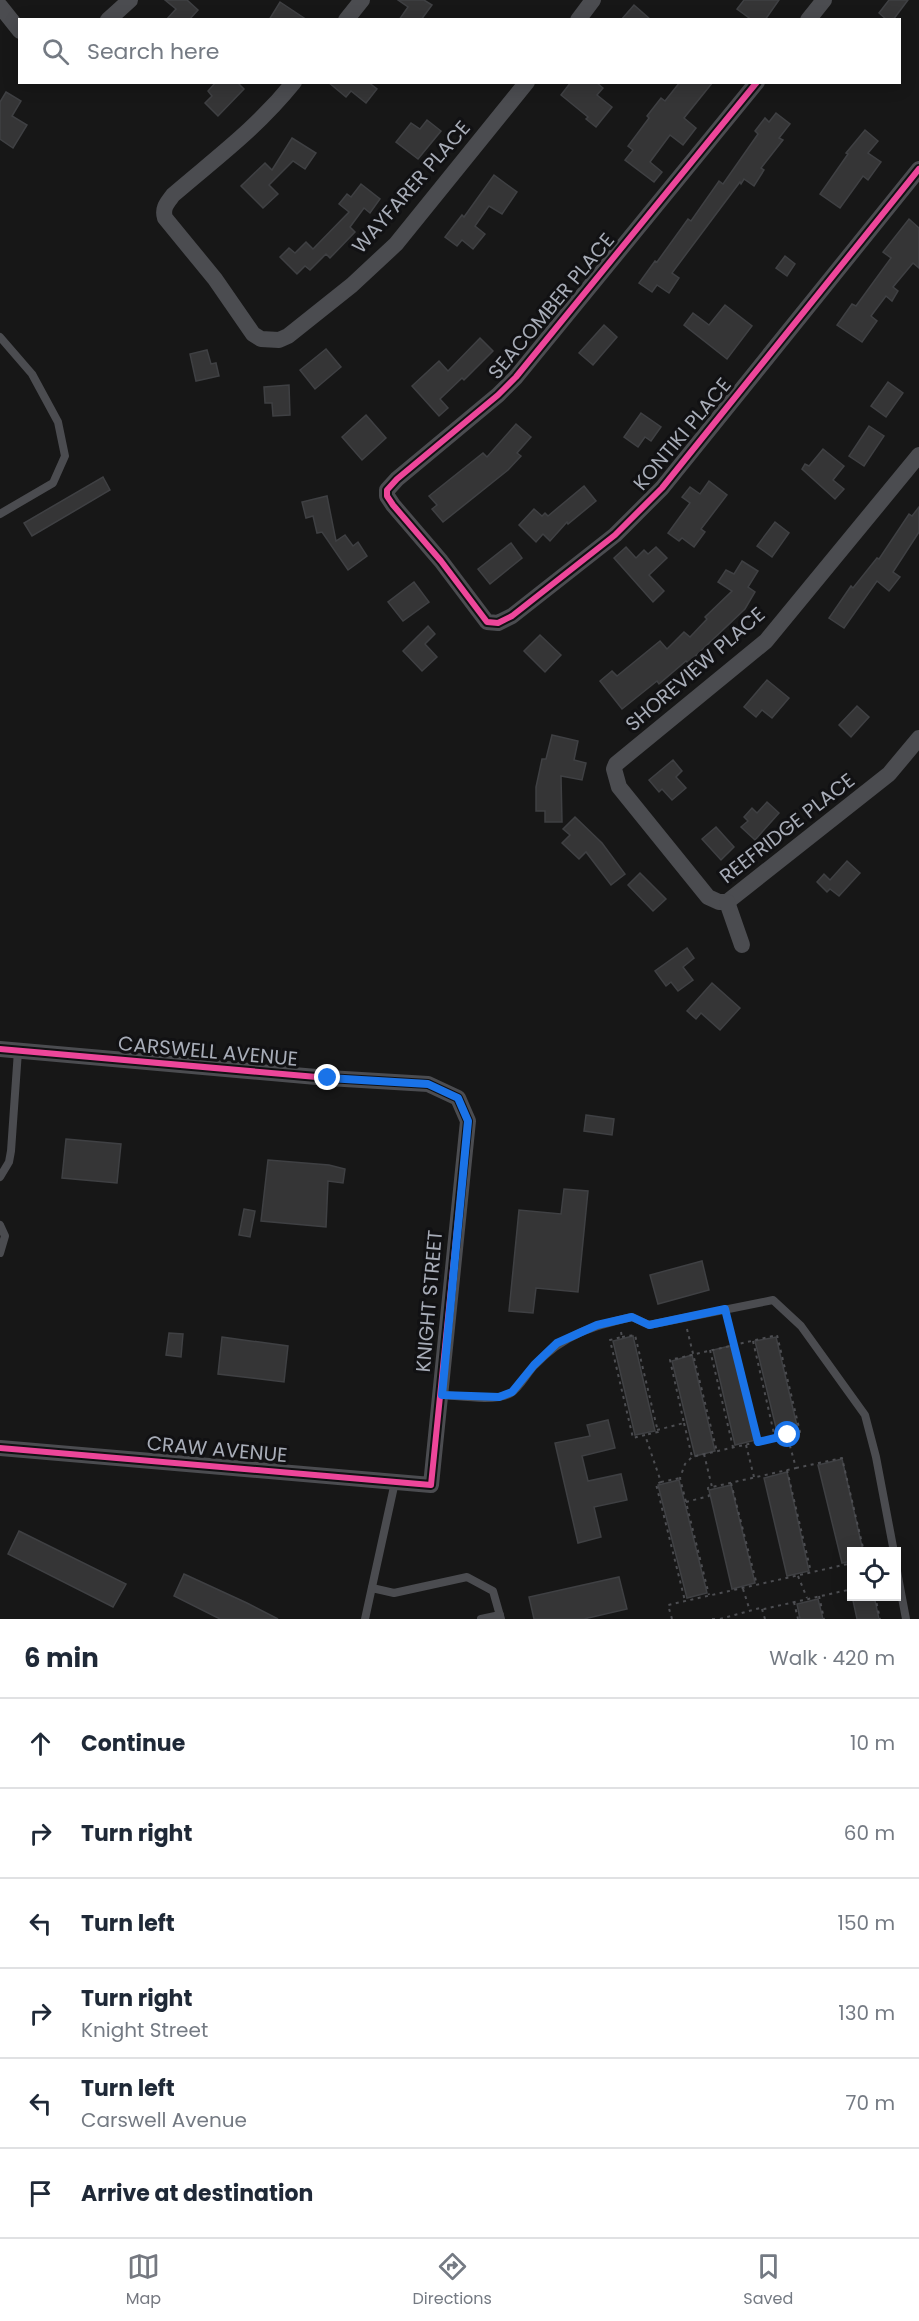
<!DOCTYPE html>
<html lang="en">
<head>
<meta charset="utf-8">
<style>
  body { margin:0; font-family:Poppins,sans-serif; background:#f6f6f7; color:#1f2937 }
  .controls { position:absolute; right:18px; bottom:18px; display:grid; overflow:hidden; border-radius:0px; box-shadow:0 3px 15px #0003 }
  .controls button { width:54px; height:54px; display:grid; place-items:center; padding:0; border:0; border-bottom:2px solid #e0e1e3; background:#fff; color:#1f2937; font:30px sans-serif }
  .stop { position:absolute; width:18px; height:18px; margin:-14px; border:4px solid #1a73e8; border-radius:50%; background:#fff }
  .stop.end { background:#1a73e8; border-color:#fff; box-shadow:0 2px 6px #0008 }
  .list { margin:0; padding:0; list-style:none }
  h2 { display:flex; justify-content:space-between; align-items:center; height:78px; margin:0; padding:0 24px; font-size:26px }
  h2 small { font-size:20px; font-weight:400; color:#747a83 }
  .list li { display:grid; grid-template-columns:39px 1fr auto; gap:18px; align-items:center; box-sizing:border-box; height:90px; padding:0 24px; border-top:2px solid #e0e1e3 }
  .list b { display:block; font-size:22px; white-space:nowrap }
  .list p { margin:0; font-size:20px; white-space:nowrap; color:#747a83 }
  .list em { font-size:20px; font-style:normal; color:#747a83 }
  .icon { flex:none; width:33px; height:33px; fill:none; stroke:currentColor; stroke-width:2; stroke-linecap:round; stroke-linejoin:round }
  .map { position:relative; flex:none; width:919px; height:1619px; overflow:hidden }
  .search { position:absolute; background:#fff; box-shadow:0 3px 15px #0003; left:18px; right:18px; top:18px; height:66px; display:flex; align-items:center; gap:15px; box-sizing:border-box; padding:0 21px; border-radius:0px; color:#747a83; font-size:22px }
  .sheet { height:618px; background:#fff }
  nav { display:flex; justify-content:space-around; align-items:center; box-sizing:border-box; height:84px; border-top:2px solid #e0e1e3; background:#fff; font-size:16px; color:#747a83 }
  nav a { display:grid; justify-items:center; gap:3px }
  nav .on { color:#757880 }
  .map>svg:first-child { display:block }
  .building { fill:#353536; stroke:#3f4043; stroke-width:1.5 }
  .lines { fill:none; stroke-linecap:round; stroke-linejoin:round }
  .path { stroke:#4d4e52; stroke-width:2; stroke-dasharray:3 4.5; stroke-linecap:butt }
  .service { stroke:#4b4c50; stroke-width:8 }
  .minor { stroke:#4b4c50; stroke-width:16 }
  .cycleway-casing { stroke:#111113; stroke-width:10 }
  .cycleway { stroke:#ed469a; stroke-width:6 }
  .route { stroke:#1a73e8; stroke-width:8 }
  .labels { text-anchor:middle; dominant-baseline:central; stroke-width:6; stroke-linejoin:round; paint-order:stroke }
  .street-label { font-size:20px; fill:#a8adb8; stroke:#111113 }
</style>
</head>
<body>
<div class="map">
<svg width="919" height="1619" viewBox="0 0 919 1619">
  <rect width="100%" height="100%" fill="#171717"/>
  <g class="building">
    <path d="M165,0H187L198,10L189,20H166L176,9Z"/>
    <path d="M398,0H424L432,5L421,20H399L408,7Z"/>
    <path d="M744,0H779L765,20H752L737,9Z"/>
    <path d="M889,0H908L893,20H887L879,13Z"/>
    <path d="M280,2L307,20H269Z"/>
    <path d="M634,5L651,20H621Z"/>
    <path d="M216,82H237L244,89L218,116L205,103L212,96L208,91Z"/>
    <path d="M328,82H368L377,89L366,103L351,91L346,97Z"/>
    <path d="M571,82H596L603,88L597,95L612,107L596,127L586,119L588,117L561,95Z"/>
    <path d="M680,82H713L684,118L696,128L683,145L670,135L650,162L662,172L654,182L625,160L633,150L628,146L649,118L647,116L661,98L665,101Z"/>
    <path d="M6,92L21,101L12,116L27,125L13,148L0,139V102Z"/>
    <path d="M776,113L790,124L779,138L783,140L761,168L764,170L754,186L744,179L741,184L740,182L672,273L679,278L669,293L657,285L652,292L639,283L655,261L657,262L688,219L691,221L719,181L723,184L758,134L755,131L765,118L769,122Z"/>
    <path d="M427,120L441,131L418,159L396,142L411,123L420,129Z"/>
    <path d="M865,130L878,141L868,153L881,162L868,180L863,176L840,208L820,194L848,154L846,153Z"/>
    <path d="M292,138L316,153L305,169L293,161L269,185L278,194L263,208L241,186L265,163L272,170Z"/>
    <path d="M494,175L517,192L502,214L489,206L475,226L485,234L473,249L462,240L457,246L445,237L462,215L464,217Z"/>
    <path d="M361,184L380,199L370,213L364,208L350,227L355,232L330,258L326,254L310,270L305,266L297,274L280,257L289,248L295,253L306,242L313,249L349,212L339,204L347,194L351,197Z"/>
    <path d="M909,219L919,228V268L913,263L893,287L898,291L892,301L886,296L871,316L877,321L862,342L837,325L852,304L856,306L891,258L883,252Z"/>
    <path d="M785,256L795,264L787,276L776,268Z"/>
    <path d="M725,305L752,326L727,359L684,325L693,313L709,325Z"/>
    <path d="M604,325L617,337L593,365L579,353Z"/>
    <path d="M480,338L493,351L464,380L462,378L440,399L448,408L439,416L412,386L439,361L448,371Z"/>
    <path d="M326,349L341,367L315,389L300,370Z"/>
    <path d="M207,350L211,364L216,363L219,376L196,381L190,354Z"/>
    <path d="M888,382L903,393L886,417L871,406Z"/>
    <path d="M289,385L290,415L273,416L272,403H265L264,387Z"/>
    <path d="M641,413L661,427L651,441L645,437L638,447L624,437Z"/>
    <path d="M366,415L386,438L362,460L342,437Z"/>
    <path d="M516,424L531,437L517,453L521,456L508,470L443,522L432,509L437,505L429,496L483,453L487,457Z"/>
    <path d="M869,426L884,436L864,466L849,456Z"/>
    <path d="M823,449L844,466L833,480L844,489L835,499L802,469L805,464L809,466Z"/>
    <path d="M103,477L110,490L32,536L24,523Z"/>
    <path d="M709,481L727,495L701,529L705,532L694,547L682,538L679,541L668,533L690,503L682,497L690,487L700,494Z"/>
    <path d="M584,486L596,501L568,524L567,522L550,541L543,534L536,542L519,525L534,509L542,516L545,513L548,516Z"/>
    <path d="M327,496L336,541L345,535L353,546L358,542L367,556L348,570L322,532L317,533L313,516L306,518L302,502Z"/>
    <path d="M919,507V532L893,572L900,577L889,591L877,581L844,628L829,618L851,586L853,588L877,558L879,559L909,514L912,516Z"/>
    <path d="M775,522L789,533L772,557L757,546Z"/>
    <path d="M511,543L522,558L490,584L478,569Z"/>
    <path d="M626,547L636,558L644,550L648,554L656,547L667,558L649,575L664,591L653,602L614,558Z"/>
    <path d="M742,561L758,571L748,587L755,592L745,609L688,663L686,661L659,684L657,681L622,709L600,681L612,671L617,676L660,641L667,649L684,632L690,637L707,619L705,617L732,591L718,582L726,570L734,574Z"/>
    <path d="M414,582L429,602L403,621L388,602Z"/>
    <path d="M428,626L435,634L425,644L437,657L422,671L403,651Z"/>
    <path d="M540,635L561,655L545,672L524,651Z"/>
    <path d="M767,680L789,698L772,718L762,710L756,717L744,707Z"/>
    <path d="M857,706L869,717L851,737L839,725Z"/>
    <path d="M552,735L578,741L574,760L586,763L582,780L561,776L562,822H545V811H536V787L542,759H546Z"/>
    <path d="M673,760L682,771L676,777L686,788L672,800L662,789L659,792L649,780Z"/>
    <path d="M767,802L779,813L755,840L741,827L748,821L744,817L752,808L757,813Z"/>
    <path d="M575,817L602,843L625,874L611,885L586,852L579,859L562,843L570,835L563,829Z"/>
    <path d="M716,827L734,847L721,860L702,839Z"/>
    <path d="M847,861L860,873L839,896L830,889L827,892L817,882L824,874L830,880Z"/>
    <path d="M640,873L666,899L653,911L628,885Z"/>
    <path d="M687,948L694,958L683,967L693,980L678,991L671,982L666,986L655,971Z"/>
    <path d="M712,983L740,1008L720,1030L701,1013L696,1019L687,1011Z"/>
    <path d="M586,1115L614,1119L612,1135L584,1131Z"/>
    <path d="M66,1139L121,1144L117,1183L62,1178Z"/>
    <path d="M268,1160L329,1165L345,1169L343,1183L328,1181L326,1227L261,1221Z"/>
    <path d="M564,1189L588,1191L578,1292L536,1288L533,1313L509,1311L519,1210L561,1214Z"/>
    <path d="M244,1209L255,1211L250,1237L239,1235Z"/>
    <path d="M702,1261L709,1290L658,1304L650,1275Z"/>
    <path d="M169,1333L183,1334L181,1357L166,1355Z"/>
    <path d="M633,1336L655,1431L635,1435L613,1341Z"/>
    <path d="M222,1337L288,1346L284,1382L218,1374Z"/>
    <path d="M776,1337L798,1430L778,1436L755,1341Z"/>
    <path d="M734,1345L756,1440L735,1445L713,1350Z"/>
    <path d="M692,1355L715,1451L695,1456L672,1361Z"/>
    <path d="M608,1420L615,1448L582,1456L588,1481L621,1474L627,1500L594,1507L601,1537L578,1543L555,1443L590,1436L587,1425Z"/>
    <path d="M842,1459L863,1551H852V1561L842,1563L818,1465Z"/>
    <path d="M787,1472L809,1571L787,1576L764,1478Z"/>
    <path d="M679,1480L707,1593L687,1598L658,1485Z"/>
    <path d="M731,1485L755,1583L732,1589L709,1490Z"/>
    <path d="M19,1531L126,1584L113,1607L8,1554Z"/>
    <path d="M184,1574L247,1603L278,1619H220L174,1596Z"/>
    <path d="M619,1577L627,1609L584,1619H534L529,1597Z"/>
    <path d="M852,1596H874L879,1619H857Z"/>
    <path d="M818,1599L823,1619H800L797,1604Z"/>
  </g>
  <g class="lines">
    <g class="path">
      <path d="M728,1320L758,1442"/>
      <path d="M687,1329L717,1452"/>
      <path d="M621,1332L622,1337L610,1340L633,1438L645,1435L661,1482L656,1484L685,1601"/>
      <path d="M622,1337L635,1335L658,1432L645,1435"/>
      <path d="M753,1341L775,1438"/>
      <path d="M710,1350L733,1447"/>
      <path d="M684,1423L692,1457"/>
      <path d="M657,1430L684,1423L670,1360L777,1335L800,1432L788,1435"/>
      <path d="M746,1445L754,1477"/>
      <path d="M704,1454L712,1487"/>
      <path d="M796,1468L842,1458L864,1552"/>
      <path d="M787,1470L811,1572"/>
      <path d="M661,1482L680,1478"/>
      <path d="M731,1483L757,1585"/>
      <path d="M686,1502L709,1496L708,1488L796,1468L787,1435L692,1457L685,1464L680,1478L709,1595"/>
      <path d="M798,1576L807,1598"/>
      <path d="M743,1589L750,1611"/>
      <path d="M819,1596L824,1619"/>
      <path d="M875,1596L880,1619"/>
      <path d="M794,1602L798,1619"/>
      <path d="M762,1609L765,1619"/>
      <path d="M672,1619L668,1605L852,1563"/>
      <path d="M712,1619H715"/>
      <path d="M720,1619L760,1608L764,1609L852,1589"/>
    </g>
    <g class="service">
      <path d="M0,337L32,374L58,422L65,456L53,483L0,514"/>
      <path d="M0,1177L9,1162L11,1151L18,1051"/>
      <path d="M0,1225L5,1236L0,1253"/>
      <path d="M442,1395C460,1396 495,1402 511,1393C520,1387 527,1373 535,1365C564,1334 593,1326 632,1317L649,1325L773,1300L801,1326L865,1415L876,1457L894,1552"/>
      <path d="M896,1566L906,1619"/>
      <path d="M372,1588L394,1593L467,1577L493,1591L501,1619"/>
      <path d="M365,1619L395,1482"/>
      <path d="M481,1619L500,1615"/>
    </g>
    <g class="minor">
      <path d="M0,6L20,31"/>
      <path d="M108,20L130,0"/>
      <path d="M346,20L362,0"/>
      <path d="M578,20L593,0"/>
      <path d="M808,20L824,0"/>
      <path d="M294,82C256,129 217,157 173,195C167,203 162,208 165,218L215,279L253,334L261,339L279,340L288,336L352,285L396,244L527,82"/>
      <path d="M757,82L516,377L498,395L397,479L387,490V496L393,505L441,561L487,622L498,623L512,616L615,535L662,488L919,169"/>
      <path d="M919,455L766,641L616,764L614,769L619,787L708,897L719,902H727L889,774L919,738"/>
      <path d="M727,902L742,945"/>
      <path d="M0,1049L328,1078L428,1084L458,1098L468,1121L431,1485L0,1448"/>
    </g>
    <g class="cycleway-casing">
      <g id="cycleway">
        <path d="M757,82L516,377L498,395L397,479L387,490V496L393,505L441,561L487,622L498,623L512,616L615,535L662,488L919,169"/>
        <path d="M0,1049L328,1078L428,1084L458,1098L468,1121L431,1485L0,1448"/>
      </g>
    </g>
    <use href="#cycleway" class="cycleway"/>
  </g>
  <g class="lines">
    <path class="route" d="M328,1078L428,1084L458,1098L468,1121L442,1395L499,1397L512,1392L534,1365L557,1343L597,1325L632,1317L649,1325L725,1309L758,1442L788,1435"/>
  </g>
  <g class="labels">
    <g class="street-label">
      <text transform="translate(411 187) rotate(-49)">WAYFARER PLACE</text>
      <text transform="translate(551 306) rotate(-50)">SEACOMBER PLACE</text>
      <text transform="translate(682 434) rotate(-50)">KONTIKI PLACE</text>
      <text transform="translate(695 669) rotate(-41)">SHOREVIEW PLACE</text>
      <text transform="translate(787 828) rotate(-38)">REEFRIDGE PLACE</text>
      <text transform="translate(208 1051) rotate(5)">CARSWELL AVENUE</text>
      <text transform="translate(429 1301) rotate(-85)">KNIGHT STREET</text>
      <text transform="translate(217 1449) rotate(5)">CRAW AVENUE</text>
    </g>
  </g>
</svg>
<div class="controls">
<button><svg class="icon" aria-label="locate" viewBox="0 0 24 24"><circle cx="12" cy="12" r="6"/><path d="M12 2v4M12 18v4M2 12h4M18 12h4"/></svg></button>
</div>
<div class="stop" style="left:788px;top:1435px"></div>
<div class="stop end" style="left:328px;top:1078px"></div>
<div class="search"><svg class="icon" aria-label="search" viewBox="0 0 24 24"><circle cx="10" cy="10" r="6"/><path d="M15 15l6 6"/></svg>Search here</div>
</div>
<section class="sheet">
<h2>6 min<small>Walk · 420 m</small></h2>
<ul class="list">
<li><svg class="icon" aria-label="ahead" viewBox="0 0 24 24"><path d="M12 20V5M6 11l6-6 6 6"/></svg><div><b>Continue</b></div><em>10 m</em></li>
<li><svg class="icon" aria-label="right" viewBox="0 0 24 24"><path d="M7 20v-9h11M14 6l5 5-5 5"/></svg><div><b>Turn right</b></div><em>60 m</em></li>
<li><svg class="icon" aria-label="left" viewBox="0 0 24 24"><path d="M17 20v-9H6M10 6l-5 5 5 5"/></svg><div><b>Turn left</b></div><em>150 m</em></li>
<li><svg class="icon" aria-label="right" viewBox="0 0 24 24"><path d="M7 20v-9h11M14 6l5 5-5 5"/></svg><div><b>Turn right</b><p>Knight Street</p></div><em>130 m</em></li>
<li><svg class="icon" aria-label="left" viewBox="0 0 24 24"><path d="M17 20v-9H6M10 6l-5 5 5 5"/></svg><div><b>Turn left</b><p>Carswell Avenue</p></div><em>70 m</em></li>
<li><svg class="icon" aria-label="arrive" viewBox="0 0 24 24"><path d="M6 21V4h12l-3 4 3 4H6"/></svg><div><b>Arrive at destination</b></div></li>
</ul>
</section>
<nav>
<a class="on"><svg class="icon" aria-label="map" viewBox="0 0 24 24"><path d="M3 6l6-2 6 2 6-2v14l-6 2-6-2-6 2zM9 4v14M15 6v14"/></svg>Map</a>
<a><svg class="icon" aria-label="directions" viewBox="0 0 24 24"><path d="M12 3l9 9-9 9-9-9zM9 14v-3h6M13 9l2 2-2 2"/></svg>Directions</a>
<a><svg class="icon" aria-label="saved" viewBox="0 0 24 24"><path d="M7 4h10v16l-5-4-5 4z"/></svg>Saved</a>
</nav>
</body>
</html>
